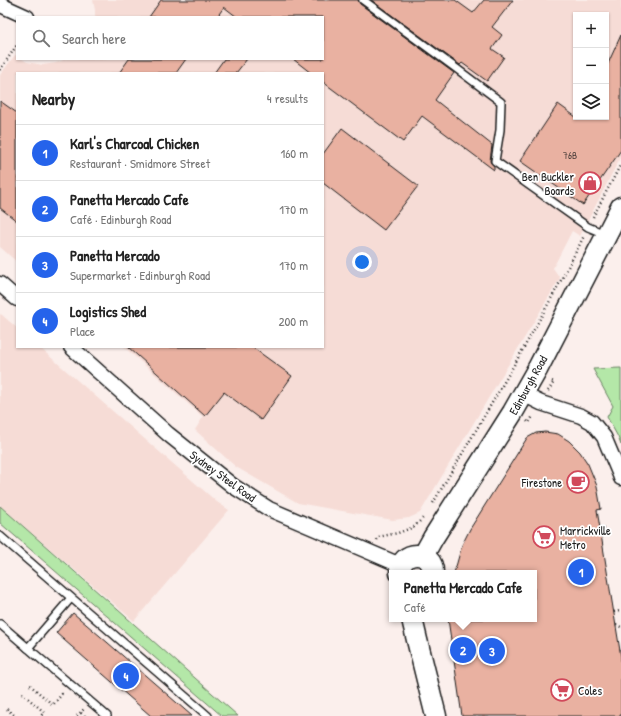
<!DOCTYPE html>
<html lang="en">
<head>
<meta charset="utf-8">
<style>
  body { margin:0; font-family:"Patrick Hand",sans-serif; background:#f6f6f6; color:#222 }
  .controls { position:absolute; right:12px; top:12px; display:grid; overflow:hidden; border-radius:0px; box-shadow:0 1px 3px #0004 }
  .controls button { width:36px; height:36px; display:grid; place-items:center; padding:0; border:0; border-bottom:1px solid #e0e0e0; background:#fff; color:#222; font:20px sans-serif }
  .you { position:absolute; left:362px; top:262px; width:14px; height:14px; margin:-10px; border:3px solid #fff; border-radius:50%; background:#1a73e8; box-shadow:0 0 0 6px #1a73e833 }
  .badge { display:grid; place-items:center; width:26px; height:26px; border-radius:50%; background:#2563eb; color:#fff; font-size:13px; font-weight:700 }
  .pin { position:absolute; translate:-50% -50%; border:2px solid #fff; box-shadow:0 1px 4px #0006 }
  .popup { position:absolute; left:389px; top:570px; width:148px; height:52px; box-sizing:border-box; display:grid; place-content:center; border-radius:0px; background:#fff; filter:drop-shadow(0 1px 3px #0005); font-size:13px; white-space:nowrap; color:#767676 }
  .popup b { font-size:15px; color:#222 }
  .popup::after { content:''; position:absolute; left:50%; top:100%; margin-left:-8px; border:8px solid transparent; border-top-color:#fff }
  .list { margin:0; padding:0; list-style:none }
  h2 { display:flex; justify-content:space-between; align-items:center; height:52px; margin:0; padding:0 16px; font-size:17px }
  h2 small { font-size:13px; font-weight:400; color:#767676 }
  .list li { display:grid; grid-template-columns:26px 1fr auto; gap:12px; align-items:center; box-sizing:border-box; height:56px; padding:0 16px; border-top:1px solid #e0e0e0 }
  .list b { display:block; font-size:15px; white-space:nowrap }
  .list p { margin:0; font-size:13px; white-space:nowrap; color:#767676 }
  .list em { font-size:13px; font-style:normal; color:#767676 }
  .icon { flex:none; width:22px; height:22px; fill:none; stroke:currentColor; stroke-width:2; stroke-linecap:round; stroke-linejoin:round }
  .map { position:relative; flex:none; width:621px; height:716px; overflow:hidden }
  .search { position:absolute; background:#fff; box-shadow:0 1px 3px #0004; left:16px; top:16px; width:308px; height:44px; display:flex; align-items:center; gap:10px; box-sizing:border-box; padding:0 14px; border-radius:0px; color:#767676; font-size:15px }
  .panel { position:absolute; background:#fff; box-shadow:0 1px 3px #0004; left:16px; top:72px; width:308px; height:276px; border-radius:0px }
  .map>svg:first-child { display:block }
  .built { fill:#f6dcd6; fill-rule:evenodd }
  .green { fill:#b4e7a8; stroke:#688262 }
  .building { fill:#e9b1a1; stroke:#1c1c1c }
  .lines { fill:none; stroke-linecap:round; stroke-linejoin:round }
  .lane-casing { stroke:#1c1c1c; stroke-width:10 }
  .street-casing { stroke:#1c1c1c; stroke-width:17 }
  .secondary-casing { stroke:#1c1c1c; stroke-width:23 }
  .path { stroke:#1c1c1c; stroke-width:2.5; stroke-dasharray:1 3; stroke-linecap:butt }
  .lane { stroke:#fff; stroke-width:7 }
  .street { stroke:#fff; stroke-width:14 }
  .secondary { stroke:#fff; stroke-width:20 }
  .labels { text-anchor:middle; dominant-baseline:central; stroke-width:3.5; stroke-linejoin:round; paint-order:stroke }
  .number-label { font-size:10px; fill:#4f413d }
  .poi-label { font-size:12px; fill:#1c1c1c; stroke:#fff; text-anchor:end }
  .street-label { font-size:12px; fill:#1c1c1c; stroke:#fff }
</style>
</head>
<body>
<div class="map">
<svg width="621" height="716" viewBox="0 0 621 716">
  <rect width="100%" height="100%" fill="#fbefec"/>
  <filter id="ink" filterUnits="userSpaceOnUse"><feTurbulence type="fractalNoise" baseFrequency=".025" numOctaves="2"/><feDisplacementMap in="SourceGraphic" scale="8" xChannelSelector="R" yChannelSelector="G"/><feConvolveMatrix kernelMatrix="1 2 1 2 8 2 1 2 1" color-interpolation-filters="sRGB"/></filter>
  <g filter="url(#ink)">
    <g class="built">
      <path d="M93,0H621V156L580,236L572,231L553,268L560,278L420,513L409,518L393,520L359,514L298,503L236,467L195,430L203,417L124,347H323V73H17V262L0,247V75L15,55L17,56V59H22L27,62L43,65L56,63L66,59H323V17H95V10ZM576,15H606V117H576Z"/>
      <path d="M0,314L2,315L17,328V347H39L217,502L229,510L134,621L0,506Z"/>
    </g>
    <g class="green">
      <path d="M621,368V445L618,437L607,417L613,406L593,369Z"/>
      <path d="M0,506L66,564L238,716H222L0,523Z"/>
    </g>
    <g class="building">
      <path d="M161,0H358L360,4L454,73L435,100L492,145L490,161L491,163L494,166V170L422,116L403,142L323,82V73H311L293,59H323V17H237L224,7L217,17H149Z"/>
      <path d="M371,0H455L473,13L484,0H513L492,27L502,35L492,49L504,57L487,81L462,63L460,65Z"/>
      <path d="M621,35V150L583,205L520,161L558,104L576,117H606V68Z"/>
      <path d="M129,59H186L176,73H119Z"/>
      <path d="M224,59H247L236,73H214Z"/>
      <path d="M0,101L17,113V221L0,208Z"/>
      <path d="M342,128L418,186L384,230L323,183V154Z"/>
      <path d="M128,347H252L292,376L261,420L224,392L205,416Z"/>
      <path d="M545,432L558,434L569,441L580,452L588,464L597,486L601,509L597,510L621,657V716H462L448,619H534V573H454L457,563L462,545L470,529L527,438L536,433Z"/>
      <path d="M73,613L100,636L192,716H151L56,633Z"/>
    </g>
    <g class="lines">
      <g class="lane-casing">
        <g id="lane">
          <path d="M363,0L457,69L501,102L500,130L495,161L588,227L605,234"/>
          <path d="M0,536L208,716"/>
          <path d="M0,624L107,716"/>
          <path d="M28,648L71,598"/>
        </g>
      </g>
      <g class="street-casing">
        <g id="street">
          <path d="M0,3L5,7L27,17"/>
          <path d="M0,284L17,299"/>
          <path d="M71,347L168,434L233,486L269,509L400,565"/>
          <path d="M523,394L541,403L581,416L592,422L604,437L620,475L621,478"/>
        </g>
      </g>
      <g class="secondary-casing">
        <g id="secondary">
          <path d="M423,556L433,538L513,412L538,368L621,207"/>
          <path d="M400,573C399,549 434,549 433,573"/>
          <path d="M412,619L417,640L436,716"/>
        </g>
      </g>
      <g class="path">
        <path d="M0,70L17,45"/>
        <path d="M593,217L621,164"/>
        <path d="M548,391L554,382L551,381"/>
        <path d="M527,421L529,423L533,416"/>
        <path d="M433,503C485,415 538,327 584,236"/>
        <path d="M600,529H607"/>
        <path d="M377,540L378,537L398,533L414,527L424,517"/>
        <path d="M614,612L620,611"/>
        <path d="M616,625L621,627"/>
        <path d="M30,685L53,705L62,694L63,695"/>
        <path d="M22,693L44,712L41,716"/>
        <path d="M7,709L15,716"/>
        <path d="M81,713L85,716"/>
        <path d="M77,716L84,709"/>
      </g>
      <use href="#lane" class="lane"/>
      <use href="#street" class="street"/>
      <use href="#secondary" class="secondary"/>
    </g>
  </g>
  <defs>
    <g id="shop-ring" transform="scale(1.15)"><circle r="9.5" fill="#fff" stroke="#d1495b" stroke-width="1.5"/><path d="M-5-2.5h2.3a2.7 3.5 0 0 1 5.4 0H5L5.5 6h-11ZM-1.5-2.5h3a1.5 2.3 0 0 0-3 0Z" fill="#d1495b"/></g>
    <g id="cafe-ring" transform="scale(1.15)"><circle r="9.5" fill="#fff" stroke="#d1495b" stroke-width="1.5"/><path d="M-5.5-4.5H6V0H3Q3 3.5 0 3.5H-2.5Q-5.5 3.5-5.5 0ZM3-3.2v2h1.7v-2ZM-6 4.5H4V6H-6Z" fill="#d1495b"/></g>
    <g id="supermarket-ring" transform="scale(1.15)"><circle r="9.5" fill="#fff" stroke="#d1495b" stroke-width="1.5"/><path d="M-6-5.5h2.5l.6 2H6L4.5 2H-2.5L-4.4-4H-6ZM-1.5 3.2a1.3 1.3 0 1 0 .1 0ZM3 3.2a1.3 1.3 0 1 0 .1 0Z" fill="#d1495b"/></g>
  </defs>
  <g fill-rule="evenodd">
    <use href="#shop-ring" x="590" y="183"/>
    <use href="#cafe-ring" x="578" y="482"/>
    <use href="#supermarket-ring" x="544" y="537"/>
    <use href="#supermarket-ring" x="562" y="690"/>
  </g>
  <g class="labels">
    <g class="number-label">
      <text x="570" y="155">76B</text>
    </g>
    <g class="poi-label">
      <text x="574" y="176">Ben Buckler<tspan x="574" dy="14">Boards</tspan></text>
      <text x="562" y="482">Firestone</text>
      <text x="560" y="530" text-anchor="start">Marrickville<tspan x="560" dy="14">Metro</tspan></text>
      <text x="578" y="690" text-anchor="start">Coles</text>
    </g>
    <g class="street-label">
      <text transform="translate(528 385) rotate(-61)">Edinburgh Road</text>
      <text transform="translate(223 476) rotate(36)">Sydney Steel Road</text>
    </g>
  </g>
</svg>
<div class="controls">
<button>+</button>
<button>−</button>
<button><svg class="icon" aria-label="layers" viewBox="0 0 24 24"><path d="M12 4l9 5-9 5-9-5zM3 14l9 5 9-5"/></svg></button>
</div>
<div class="you"></div>
<div class="pin badge" style="left:581px;top:572px">1</div>
<div class="pin badge" style="left:463px;top:650px">2</div>
<div class="popup"><b>Panetta Mercado Cafe</b>Café</div>
<div class="pin badge" style="left:492px;top:651px">3</div>
<div class="pin badge" style="left:126px;top:676px">4</div>
<div class="search"><svg class="icon" aria-label="search" viewBox="0 0 24 24"><circle cx="10" cy="10" r="6"/><path d="M15 15l6 6"/></svg>Search here</div>
<section class="panel">
<h2>Nearby<small>4 results</small></h2>
<ul class="list">
<li><span class="badge">1</span><div><b>Karl's Charcoal Chicken</b><p>Restaurant · Smidmore Street</p></div><em>160 m</em></li>
<li><span class="badge">2</span><div><b>Panetta Mercado Cafe</b><p>Café · Edinburgh Road</p></div><em>170 m</em></li>
<li><span class="badge">3</span><div><b>Panetta Mercado</b><p>Supermarket · Edinburgh Road</p></div><em>170 m</em></li>
<li><span class="badge">4</span><div><b>Logistics Shed</b><p>Place</p></div><em>200 m</em></li>
</ul>
</section>
</div>
</body>
</html>
